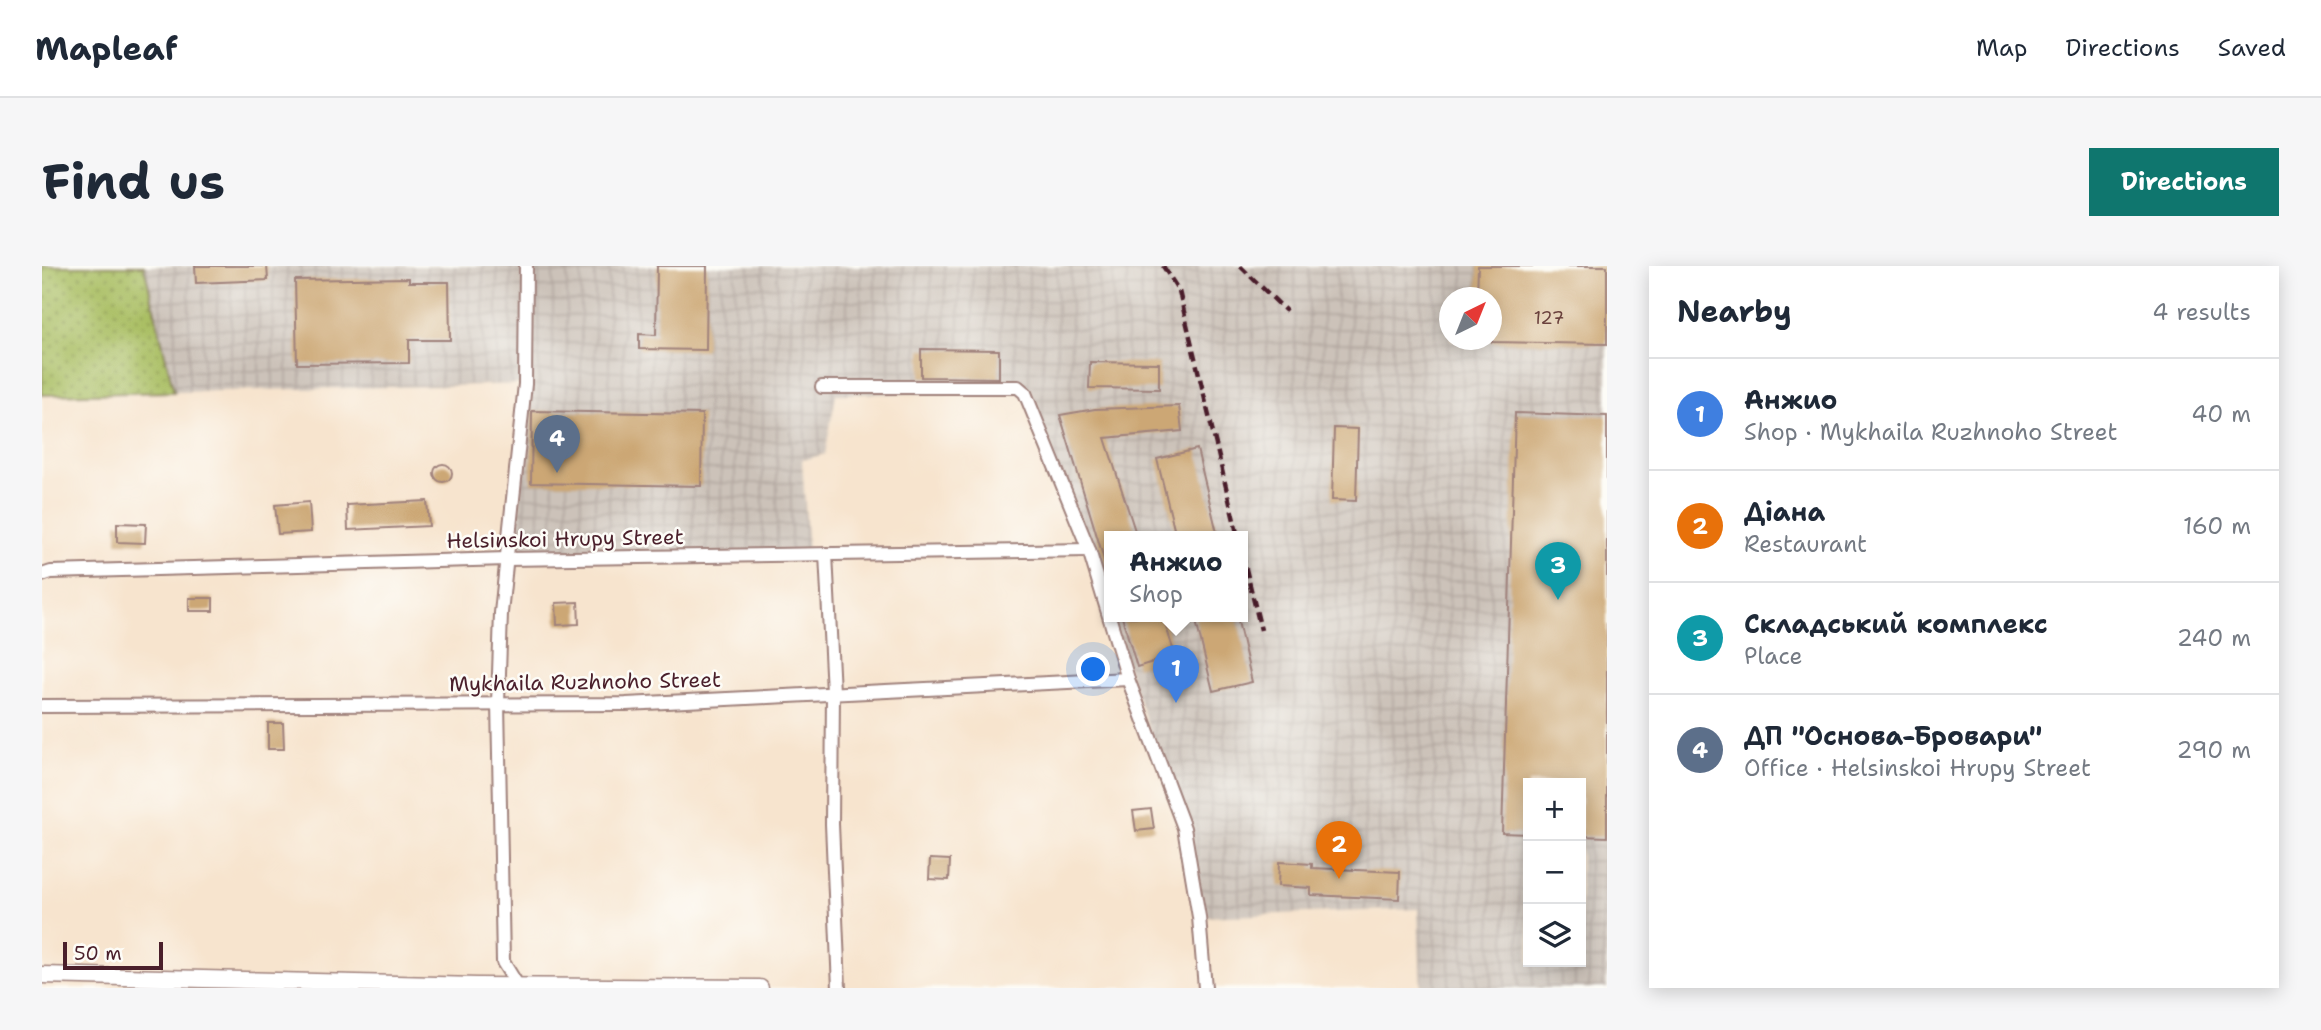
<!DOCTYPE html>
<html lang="en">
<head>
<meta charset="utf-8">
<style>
  body { margin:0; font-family:"Shantell Sans",sans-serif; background:#f6f6f7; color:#1f2937 }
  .controls { position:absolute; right:21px; bottom:21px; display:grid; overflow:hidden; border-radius:0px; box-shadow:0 4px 18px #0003 }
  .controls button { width:63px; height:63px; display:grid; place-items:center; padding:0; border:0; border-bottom:2px solid #e0e1e3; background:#fff; color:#1f2937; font:35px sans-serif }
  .compass { position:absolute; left:1397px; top:21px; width:63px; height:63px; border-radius:50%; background:#fff; box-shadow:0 4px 18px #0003; rotate:43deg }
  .scale { position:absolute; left:21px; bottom:18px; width:100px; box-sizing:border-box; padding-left:7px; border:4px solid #4a1f2b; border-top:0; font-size:19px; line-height:24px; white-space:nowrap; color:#4a1f2b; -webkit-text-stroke:5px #fdfcf7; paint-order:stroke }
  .you { position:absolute; left:1052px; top:404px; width:24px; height:24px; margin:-18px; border:5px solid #fff; border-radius:50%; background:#1a73e8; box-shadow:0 0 0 10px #1a73e833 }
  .badge { display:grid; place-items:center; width:46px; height:46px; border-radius:50%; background:#0f766e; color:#fff; font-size:23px; font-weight:700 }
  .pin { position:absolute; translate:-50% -58px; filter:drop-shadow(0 2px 4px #0008) }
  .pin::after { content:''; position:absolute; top:37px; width:24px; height:21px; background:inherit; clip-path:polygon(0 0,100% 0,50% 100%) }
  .popup { position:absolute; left:1062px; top:265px; width:144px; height:91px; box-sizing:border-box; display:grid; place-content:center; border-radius:0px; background:#fff; filter:drop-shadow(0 2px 5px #0005); font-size:23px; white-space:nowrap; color:#747a83 }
  .popup b { font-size:26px; color:#1f2937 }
  .popup::after { content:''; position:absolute; left:50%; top:100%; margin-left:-14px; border:14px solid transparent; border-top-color:#fff }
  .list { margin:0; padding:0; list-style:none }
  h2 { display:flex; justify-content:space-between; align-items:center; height:91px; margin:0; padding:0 28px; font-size:30px }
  h2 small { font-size:23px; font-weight:400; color:#747a83 }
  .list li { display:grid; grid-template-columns:46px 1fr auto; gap:21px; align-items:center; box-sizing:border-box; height:112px; padding:0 28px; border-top:2px solid #e0e1e3 }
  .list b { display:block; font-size:26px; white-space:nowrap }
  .list p { margin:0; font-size:23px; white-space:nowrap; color:#747a83 }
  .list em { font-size:23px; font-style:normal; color:#747a83 }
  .icon { flex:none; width:38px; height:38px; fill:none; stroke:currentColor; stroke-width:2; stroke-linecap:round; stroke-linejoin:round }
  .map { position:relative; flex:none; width:1565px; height:722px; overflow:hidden; border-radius:0px }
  header { display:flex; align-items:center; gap:42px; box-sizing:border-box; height:98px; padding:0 35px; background:#fff; border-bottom:2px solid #e0e1e3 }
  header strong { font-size:33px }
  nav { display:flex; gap:38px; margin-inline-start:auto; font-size:24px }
  .intro { display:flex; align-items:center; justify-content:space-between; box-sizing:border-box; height:168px; padding:0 42px }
  h1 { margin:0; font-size:49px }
  .button { padding:18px 32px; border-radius:0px; background:#0f766e; color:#fff; font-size:24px; font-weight:700 }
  main { display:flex; gap:42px; padding:0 42px }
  aside { flex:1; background:#fff; border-radius:0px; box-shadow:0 4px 18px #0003 }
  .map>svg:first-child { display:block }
  .industrial { fill:url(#industrial-grid); fill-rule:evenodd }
  .grass { fill:url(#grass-dots); stroke:#796e46; stroke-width:2 }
  .building { fill:#cca774 }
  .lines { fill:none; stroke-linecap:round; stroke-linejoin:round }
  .minor-casing { stroke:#a0827c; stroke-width:16 }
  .major-casing { stroke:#a0827c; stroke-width:19 }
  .minor { stroke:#fff; stroke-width:12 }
  .major { stroke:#fff; stroke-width:16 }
  .rail { stroke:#4a1f2b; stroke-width:4.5; stroke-dasharray:10 5; stroke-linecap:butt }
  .labels { text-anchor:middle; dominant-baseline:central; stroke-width:5; stroke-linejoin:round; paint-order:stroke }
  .number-label { font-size:18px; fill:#6a413d }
  .street-label { font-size:21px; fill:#4a1f2b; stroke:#fdfcf7 }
</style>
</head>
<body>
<header>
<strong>Mapleaf</strong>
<nav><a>Map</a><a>Directions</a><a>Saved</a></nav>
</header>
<div class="intro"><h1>Find us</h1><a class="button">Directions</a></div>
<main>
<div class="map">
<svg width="1565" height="722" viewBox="0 0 1565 722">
  <defs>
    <pattern id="industrial-grid" width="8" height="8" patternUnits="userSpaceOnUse" patternTransform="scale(1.75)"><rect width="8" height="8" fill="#ccc2b9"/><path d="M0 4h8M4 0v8" fill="none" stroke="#b1a69f"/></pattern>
    <pattern id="grass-dots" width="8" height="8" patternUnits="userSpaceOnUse" patternTransform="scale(1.75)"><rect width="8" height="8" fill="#a8bd61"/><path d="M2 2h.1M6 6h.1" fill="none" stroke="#8b9950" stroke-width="1.8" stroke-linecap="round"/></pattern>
  </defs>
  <rect width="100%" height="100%" fill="#fdfcf7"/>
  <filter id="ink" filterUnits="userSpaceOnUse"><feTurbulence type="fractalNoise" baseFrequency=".0143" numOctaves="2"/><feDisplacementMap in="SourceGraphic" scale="14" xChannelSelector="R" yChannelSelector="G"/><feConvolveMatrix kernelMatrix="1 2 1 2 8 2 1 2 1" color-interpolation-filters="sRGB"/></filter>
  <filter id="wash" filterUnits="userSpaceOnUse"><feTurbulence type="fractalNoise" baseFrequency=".00686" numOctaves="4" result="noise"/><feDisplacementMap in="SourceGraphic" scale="28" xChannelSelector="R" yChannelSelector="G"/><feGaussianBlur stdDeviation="1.57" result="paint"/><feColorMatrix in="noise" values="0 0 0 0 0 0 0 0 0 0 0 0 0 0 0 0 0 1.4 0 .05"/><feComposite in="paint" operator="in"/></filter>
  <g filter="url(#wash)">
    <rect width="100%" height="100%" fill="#f7e4ce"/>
    <path class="industrial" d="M102,0H1565V722H1379L1376,643L1157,651L1142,562L1068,351H1200V271H1068V351L983,127L794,128L783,188L760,194L766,288L465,293L482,118L132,126ZM1408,32H1450V74H1408ZM1486,517H1539V696H1486Z"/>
    <path class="grass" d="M0,0H102L132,126L0,129Z"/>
    <g id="blocks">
      <g class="building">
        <path d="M153,0H225L226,14L154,17Z"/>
        <path d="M615,0H665L664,84L597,83V68L614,69Z"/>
        <path d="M1436,0H1565V78L1450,76V32H1435Z"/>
        <path d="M367,12V16H407L408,74H367V97L255,98L253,14Z"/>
        <path d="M879,83L957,84V112L879,111Z"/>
        <path d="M1048,96L1117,97V123L1047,122Z"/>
        <path d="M1137,140L1140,165L1063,172L1095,271H1068V303H1065L1018,149L1053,143Z"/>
        <path d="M490,145L660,148L659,220L489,217Z"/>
        <path d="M1473,147L1565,150V571L1539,570V517H1486V568L1460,567Z"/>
        <path d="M1292,162L1316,163L1314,235L1290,234Z"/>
        <path d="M1155,183L1176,271H1134L1115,193Z"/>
        <circle cx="401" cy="207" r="9"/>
        <path d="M385,235L387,260L306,264L305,239Z"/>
        <path d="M267,236L269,266L236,268L233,239Z"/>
        <path d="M75,257L104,258L103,277L75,276Z"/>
        <rect x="147" y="332" width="24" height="13"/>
        <path d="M536,336L537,358L515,359L514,337Z"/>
        <path d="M1080,351H1121L1133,389L1095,401Z"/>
        <path d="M1153,351H1195L1210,416L1171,425Z"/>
        <path d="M226,457H241L242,483H226Z"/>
        <path d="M1109,543L1112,563L1094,565L1091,545Z"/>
        <path d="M888,593L908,594L907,614L887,613Z"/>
        <path d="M1237,596L1270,598V602L1358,606L1357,633L1269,629V622L1236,620Z"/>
      </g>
    </g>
  </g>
  <g filter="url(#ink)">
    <use href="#blocks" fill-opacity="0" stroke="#a0827c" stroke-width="2"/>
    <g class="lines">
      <g class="minor-casing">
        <g id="minor">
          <path d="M780,121H976L983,127L1047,284L1086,413L1142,562L1157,651L1163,722"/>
          <path d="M784,288L791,426L790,558L797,722"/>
          <path d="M0,309L9,306L465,293L1047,284"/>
          <path d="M0,440L584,438L1086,413"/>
          <path d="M477,722L461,696L456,437L459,347L483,118L484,0"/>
        </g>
      </g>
      <g class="major-casing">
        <path id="major" d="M0,709L435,720L718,722"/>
      </g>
      <use href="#minor" class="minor"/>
      <use href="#major" class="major"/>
      <g class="rail">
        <path d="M1121,0L1137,25L1196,271"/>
        <path d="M1198,0L1244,45"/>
        <path d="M1200,287L1219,364"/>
      </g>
    </g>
  </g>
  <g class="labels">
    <g class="number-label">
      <text x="1507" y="52">127</text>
    </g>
    <g class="street-label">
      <text transform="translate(523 273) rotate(-1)">Helsinskoi Hrupy Street</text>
      <text transform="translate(543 416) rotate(-1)">Mykhaila Ruzhnoho Street</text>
    </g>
  </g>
</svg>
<div class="controls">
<button>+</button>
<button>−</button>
<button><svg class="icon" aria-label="layers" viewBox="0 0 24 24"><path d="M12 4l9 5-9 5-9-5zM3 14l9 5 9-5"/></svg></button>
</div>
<svg class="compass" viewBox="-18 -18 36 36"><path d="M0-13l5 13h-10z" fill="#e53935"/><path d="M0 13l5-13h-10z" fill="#747a83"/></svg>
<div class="scale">50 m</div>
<div class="you"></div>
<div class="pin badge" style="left:1134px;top:437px;background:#3f7fe0">1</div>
<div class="popup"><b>Анжио</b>Shop</div>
<div class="pin badge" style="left:1297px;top:613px;background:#e8710a">2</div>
<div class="pin badge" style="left:1516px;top:334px;background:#0f9aa8">3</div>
<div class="pin badge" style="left:515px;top:207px;background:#5c6f8a">4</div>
</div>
<aside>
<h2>Nearby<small>4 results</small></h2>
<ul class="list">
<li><span class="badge" style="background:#3f7fe0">1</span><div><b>Анжио</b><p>Shop · Mykhaila Ruzhnoho Street</p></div><em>40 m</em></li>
<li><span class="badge" style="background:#e8710a">2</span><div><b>Діана</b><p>Restaurant</p></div><em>160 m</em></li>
<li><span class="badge" style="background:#0f9aa8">3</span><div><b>Складський комплекс</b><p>Place</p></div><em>240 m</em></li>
<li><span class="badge" style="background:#5c6f8a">4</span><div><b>ДП &quot;Основа-Бровари&quot;</b><p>Office · Helsinskoi Hrupy Street</p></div><em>290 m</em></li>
</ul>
</aside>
</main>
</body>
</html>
